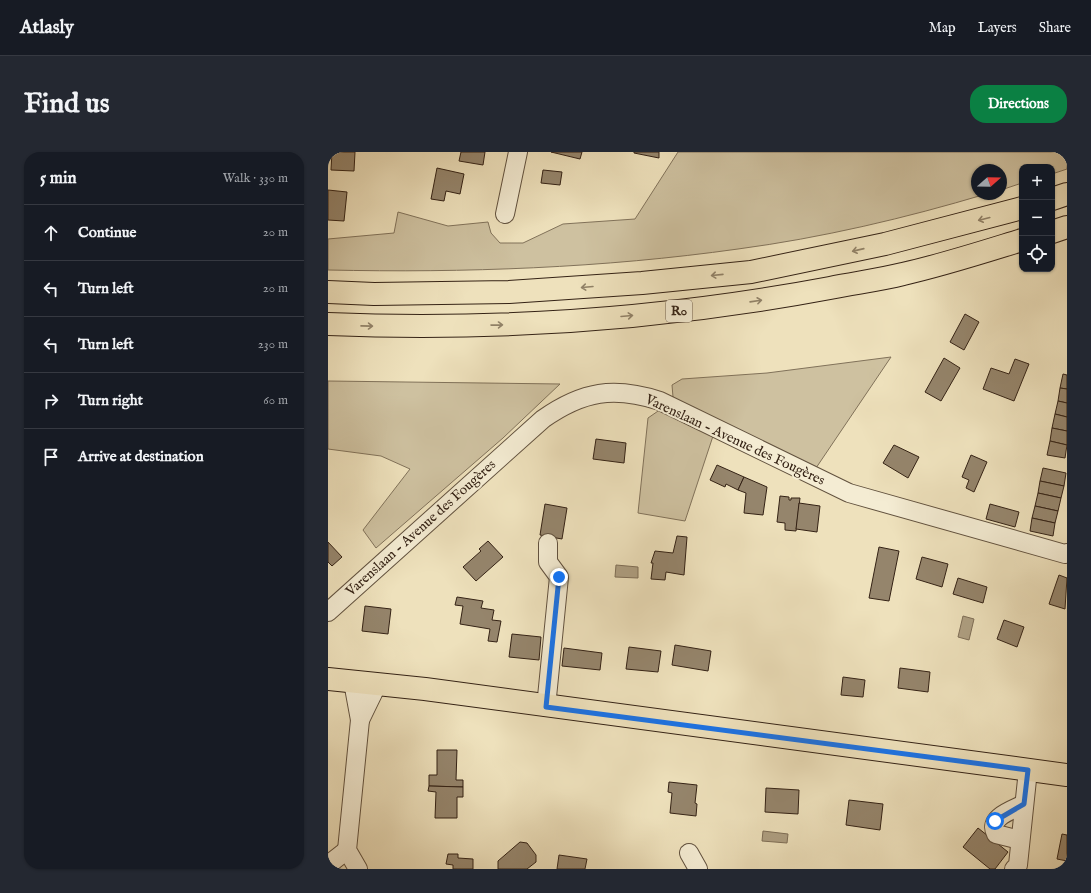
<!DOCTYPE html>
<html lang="en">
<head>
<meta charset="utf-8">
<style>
  body { margin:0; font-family:"IM FELL English",serif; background:#242831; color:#f1f3f6 }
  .controls { position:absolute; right:12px; top:12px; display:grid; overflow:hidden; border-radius:8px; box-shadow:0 1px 3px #0004 }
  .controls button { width:36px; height:36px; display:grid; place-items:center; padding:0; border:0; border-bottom:1px solid #363941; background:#171b24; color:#f1f3f6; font:20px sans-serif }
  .compass { position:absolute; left:643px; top:12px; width:36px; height:36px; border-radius:50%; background:#171b24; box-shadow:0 1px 3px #0004; rotate:70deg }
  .stop { position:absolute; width:12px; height:12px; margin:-9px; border:3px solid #1a73e8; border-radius:50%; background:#fff }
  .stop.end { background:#1a73e8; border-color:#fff; box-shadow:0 1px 4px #0008 }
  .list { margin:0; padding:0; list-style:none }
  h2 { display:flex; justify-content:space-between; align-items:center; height:52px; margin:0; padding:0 16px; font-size:17px }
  h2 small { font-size:13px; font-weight:400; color:#9ea1a6 }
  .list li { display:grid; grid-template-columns:26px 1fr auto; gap:12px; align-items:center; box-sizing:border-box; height:56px; padding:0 16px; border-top:1px solid #363941 }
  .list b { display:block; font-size:15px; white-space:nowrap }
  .list em { font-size:13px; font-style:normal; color:#9ea1a6 }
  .icon { flex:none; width:22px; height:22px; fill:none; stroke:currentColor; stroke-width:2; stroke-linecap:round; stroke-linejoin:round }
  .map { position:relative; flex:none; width:739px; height:717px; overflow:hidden; border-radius:16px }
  header { display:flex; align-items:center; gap:24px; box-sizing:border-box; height:56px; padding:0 20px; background:#171b24; border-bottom:1px solid #363941 }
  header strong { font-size:19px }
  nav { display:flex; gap:22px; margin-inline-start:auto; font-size:14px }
  .intro { display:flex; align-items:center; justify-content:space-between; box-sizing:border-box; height:96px; padding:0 24px }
  h1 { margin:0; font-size:28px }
  .button { padding:10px 18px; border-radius:16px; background:#0b8043; color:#fff; font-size:14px; font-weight:700 }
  main { display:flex; gap:24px; padding:0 24px }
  aside { flex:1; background:#171b24; border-radius:16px; box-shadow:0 1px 3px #0004 }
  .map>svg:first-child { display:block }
  .green { fill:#cec1a0; stroke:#81725a }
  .water { fill:#afa083; stroke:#7e6e57 }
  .building { fill:#95856c; stroke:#342215 }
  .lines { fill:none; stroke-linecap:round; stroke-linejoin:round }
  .minor-casing { stroke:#62523f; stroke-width:20 }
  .major-casing { stroke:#342215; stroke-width:24 }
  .highway-casing { stroke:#342215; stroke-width:24 }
  .minor { stroke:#f4ecd3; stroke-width:18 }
  .major { stroke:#eee1bc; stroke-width:22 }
  .highway { stroke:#eee1bc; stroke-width:22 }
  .oneway { stroke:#918268 }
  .route { stroke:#1a73e8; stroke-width:5 }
  .labels { text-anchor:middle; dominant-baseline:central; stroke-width:4; stroke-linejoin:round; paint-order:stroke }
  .shield { fill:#f4ecd3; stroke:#6e5f4e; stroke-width:1 }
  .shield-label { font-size:13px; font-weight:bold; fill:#342215 }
  .street-label { font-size:14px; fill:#342215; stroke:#f4ecd3 }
</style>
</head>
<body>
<header>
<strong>Atlasly</strong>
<nav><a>Map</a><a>Layers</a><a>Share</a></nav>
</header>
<div class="intro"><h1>Find us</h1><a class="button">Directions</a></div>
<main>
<aside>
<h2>5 min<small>Walk · 330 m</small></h2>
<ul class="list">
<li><svg class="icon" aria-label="ahead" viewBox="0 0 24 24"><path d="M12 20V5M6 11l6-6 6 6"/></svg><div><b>Continue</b></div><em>20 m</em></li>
<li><svg class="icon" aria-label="left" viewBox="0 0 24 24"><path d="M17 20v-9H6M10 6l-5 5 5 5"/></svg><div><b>Turn left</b></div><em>20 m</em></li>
<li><svg class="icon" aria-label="left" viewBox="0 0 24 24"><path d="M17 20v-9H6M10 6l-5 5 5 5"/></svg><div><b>Turn left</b></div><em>230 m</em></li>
<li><svg class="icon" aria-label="right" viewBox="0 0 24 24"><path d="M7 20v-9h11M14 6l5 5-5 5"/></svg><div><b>Turn right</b></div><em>60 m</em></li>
<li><svg class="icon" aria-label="arrive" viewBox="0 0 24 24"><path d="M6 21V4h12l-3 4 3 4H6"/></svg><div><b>Arrive at destination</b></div></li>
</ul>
</aside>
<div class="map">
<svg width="739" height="717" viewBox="0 0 739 717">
  <rect width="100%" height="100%" fill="#eee1bc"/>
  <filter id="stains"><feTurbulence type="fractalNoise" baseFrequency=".005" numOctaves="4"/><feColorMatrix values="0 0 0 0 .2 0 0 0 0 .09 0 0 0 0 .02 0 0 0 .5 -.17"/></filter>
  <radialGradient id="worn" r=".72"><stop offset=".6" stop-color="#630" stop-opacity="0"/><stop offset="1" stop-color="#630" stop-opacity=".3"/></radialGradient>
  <g class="green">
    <path d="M350,0H739V17L724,22V15H694V31L673,38V18H649V42H658C578,66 493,86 410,97C275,116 137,121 0,118V87L66,81L70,60L120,74L160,70L163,81L172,91H195L235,72L307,67Z"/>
    <path d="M563,205L488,316L355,251L345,245L344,233L354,227L439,221Z"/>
    <path d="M0,229L232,232L175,286L48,396L35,378L82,317L53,304L0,297Z"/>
    <path d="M333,257L386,281L357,369L310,361L320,266Z"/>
  </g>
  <g class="water">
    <path d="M288,413L310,415V426L287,425Z"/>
    <path d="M635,464L646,467L641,488L630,485Z"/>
    <path d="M435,679L460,682L459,691L434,689Z"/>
  </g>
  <g class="building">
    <path d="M4,0H27L26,19L3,18Z"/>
    <path d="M133,0H157L155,13L131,9Z"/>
    <path d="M223,0H254L252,7Z"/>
    <path d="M306,0H331V6L306,1Z"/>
    <path d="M109,16L136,22L132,42L118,39L116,49L103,47Z"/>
    <path d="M215,18L234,20L232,33L213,31Z"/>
    <path d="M0,38L19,40L16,69L0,68Z"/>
    <path d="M637,162L651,170L636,198L622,190Z"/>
    <path d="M616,206L632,216L613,249L597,240Z"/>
    <path d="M687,207L701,212L686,249L655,237L663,216L681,222Z"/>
    <path d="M735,222L739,223V237L732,236Z"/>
    <path d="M732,236L739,237V251L730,249Z"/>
    <path d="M730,249L739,251V265L727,262Z"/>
    <path d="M727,262L739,265V279L724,276Z"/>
    <path d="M724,276L739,279V293L722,289Z"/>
    <path d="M268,287L298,291L296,311L265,307Z"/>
    <path d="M722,289L739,293L737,306L719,303Z"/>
    <path d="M566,293L591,305L580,326L555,311Z"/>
    <path d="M643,303L659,310L646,340L638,336L641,328L634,325Z"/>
    <path d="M389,313L416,325L410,338L398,332L397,335L382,328Z"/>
    <path d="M715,316L738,321L736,334L712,329Z"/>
    <path d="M416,325L439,335L435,363L416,361L418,341L410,338Z"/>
    <path d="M712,329L736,334L733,346L710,341Z"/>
    <path d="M710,341L733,346L730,359L707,354Z"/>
    <path d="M452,344L461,345V348H463V346H472L468,379L457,378V371L449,370Z"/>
    <path d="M471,351L492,354L489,380L468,377Z"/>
    <path d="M217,352L239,356L234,387L212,383Z"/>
    <path d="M662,352L691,360L687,375L658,367Z"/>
    <path d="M707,354L730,359L727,371L704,366Z"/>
    <path d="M704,366L727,371L725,384L702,379Z"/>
    <path d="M349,384L359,385L356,423L338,420L337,428L323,427L325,411H323L327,399L345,401Z"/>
    <path d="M160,389L175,405L148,429L135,415L153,399L151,397Z"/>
    <path d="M0,390L14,405L4,414L0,410Z"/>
    <path d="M551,395L571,399L561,449L541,446Z"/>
    <path d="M594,405L620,412L614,435L588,427Z"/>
    <path d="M731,423L739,426L737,457L721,452Z"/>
    <path d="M630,426L659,435L655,451L625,442Z"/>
    <path d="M129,445L155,449L153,456L166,458L164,468L173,469L169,490L160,489L162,477L132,472L135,454L127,453Z"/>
    <path d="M37,454L63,457L60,482L34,479Z"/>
    <path d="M676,468L696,475L689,495L669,487Z"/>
    <path d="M184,482L213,485L211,508L181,505Z"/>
    <path d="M347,493L383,499L380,519L344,513Z"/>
    <path d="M301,495L333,499L330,520L298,517Z"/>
    <path d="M236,496L274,501L272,518L234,514Z"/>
    <path d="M572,516L602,520L600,540L570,536Z"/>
    <path d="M515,525L537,528L535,545L513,543Z"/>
    <path d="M109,598H129L128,628H135V635L101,634V623H109Z"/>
    <path d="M341,630L369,633L367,651L369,652L368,664L342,661L344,641L340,640Z"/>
    <path d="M101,634L135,635V645H129V666H107L108,640L100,639Z"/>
    <path d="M438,636L471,638L470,662L437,660Z"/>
    <path d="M521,648L555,652L552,678L518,673Z"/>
    <path d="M650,676L680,700L667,717H662L635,695Z"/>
    <path d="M734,682L739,683V709L729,707Z"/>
    <path d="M192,690L199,691L208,703V710L199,717H170V709Z"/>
    <path d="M120,702H130V706L145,707V717H125V713L118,712Z"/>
    <path d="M231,703L259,707L257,717H229Z"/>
  </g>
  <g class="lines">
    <g class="minor-casing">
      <g id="minor">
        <path d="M177,62L190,0"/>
        <path d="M0,460L215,267C255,239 286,234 332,249L521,341L737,402L739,401"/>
        <path d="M25,530L32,568L19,698L30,717"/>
        <path d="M218,555L231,425L220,410V391"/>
        <path d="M32,568L49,533"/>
        <path d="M692,688L668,682C659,665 685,658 696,652"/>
        <path d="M361,701L370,717"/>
        <path d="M0,713L19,698"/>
        <path d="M686,717L690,713L700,618"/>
      </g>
    </g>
    <g class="major-casing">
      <path id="major" d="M0,527L97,537L739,623"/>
    </g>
    <g class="highway-casing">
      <g id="highway">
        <path d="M724,47L739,42"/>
        <path d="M724,80L739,75"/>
        <path d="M0,140L46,142L181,140L314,131L423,120L557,92L694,56"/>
        <path d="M0,172C168,179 337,167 502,136C526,131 551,128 575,122C615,113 655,100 694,88"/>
      </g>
    </g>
    <use href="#minor" class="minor"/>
    <use href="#major" class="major"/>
    <use href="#highway" class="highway"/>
  </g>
  <defs><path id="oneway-shaft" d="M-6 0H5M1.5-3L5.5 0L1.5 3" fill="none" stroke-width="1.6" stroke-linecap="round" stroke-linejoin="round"/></defs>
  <g class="oneway">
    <use href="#oneway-shaft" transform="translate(656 67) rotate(166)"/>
    <use href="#oneway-shaft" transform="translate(530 98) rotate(167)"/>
    <use href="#oneway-shaft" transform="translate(389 123) rotate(174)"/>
    <use href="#oneway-shaft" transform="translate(259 135) rotate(175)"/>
    <use href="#oneway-shaft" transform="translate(428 149) rotate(-8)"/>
    <use href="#oneway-shaft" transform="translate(299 164) rotate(-5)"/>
    <use href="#oneway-shaft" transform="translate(169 173) rotate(-1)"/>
    <use href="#oneway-shaft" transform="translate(39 174) rotate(1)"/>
  </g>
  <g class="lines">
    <path class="route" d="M231,425L218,555L700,618L696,652L667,669"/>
  </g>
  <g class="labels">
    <rect class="shield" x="338" y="148" width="26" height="22" rx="3"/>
    <g class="shield-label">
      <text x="351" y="159">R0</text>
    </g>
    <g class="street-label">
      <text transform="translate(407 288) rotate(25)">Varenslaan - Avenue des Fougères</text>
      <text transform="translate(93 376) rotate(-42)">Varenslaan - Avenue des Fougères</text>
    </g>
  </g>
  <rect width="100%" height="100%" filter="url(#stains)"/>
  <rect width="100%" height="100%" fill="url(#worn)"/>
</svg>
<div class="controls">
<button>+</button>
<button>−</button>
<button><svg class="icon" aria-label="locate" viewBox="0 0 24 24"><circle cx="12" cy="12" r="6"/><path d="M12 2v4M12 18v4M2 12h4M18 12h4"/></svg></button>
</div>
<svg class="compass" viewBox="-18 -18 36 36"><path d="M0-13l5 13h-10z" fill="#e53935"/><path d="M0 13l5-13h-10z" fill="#9ea1a6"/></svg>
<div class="stop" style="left:667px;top:669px"></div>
<div class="stop end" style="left:231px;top:425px"></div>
</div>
</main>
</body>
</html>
